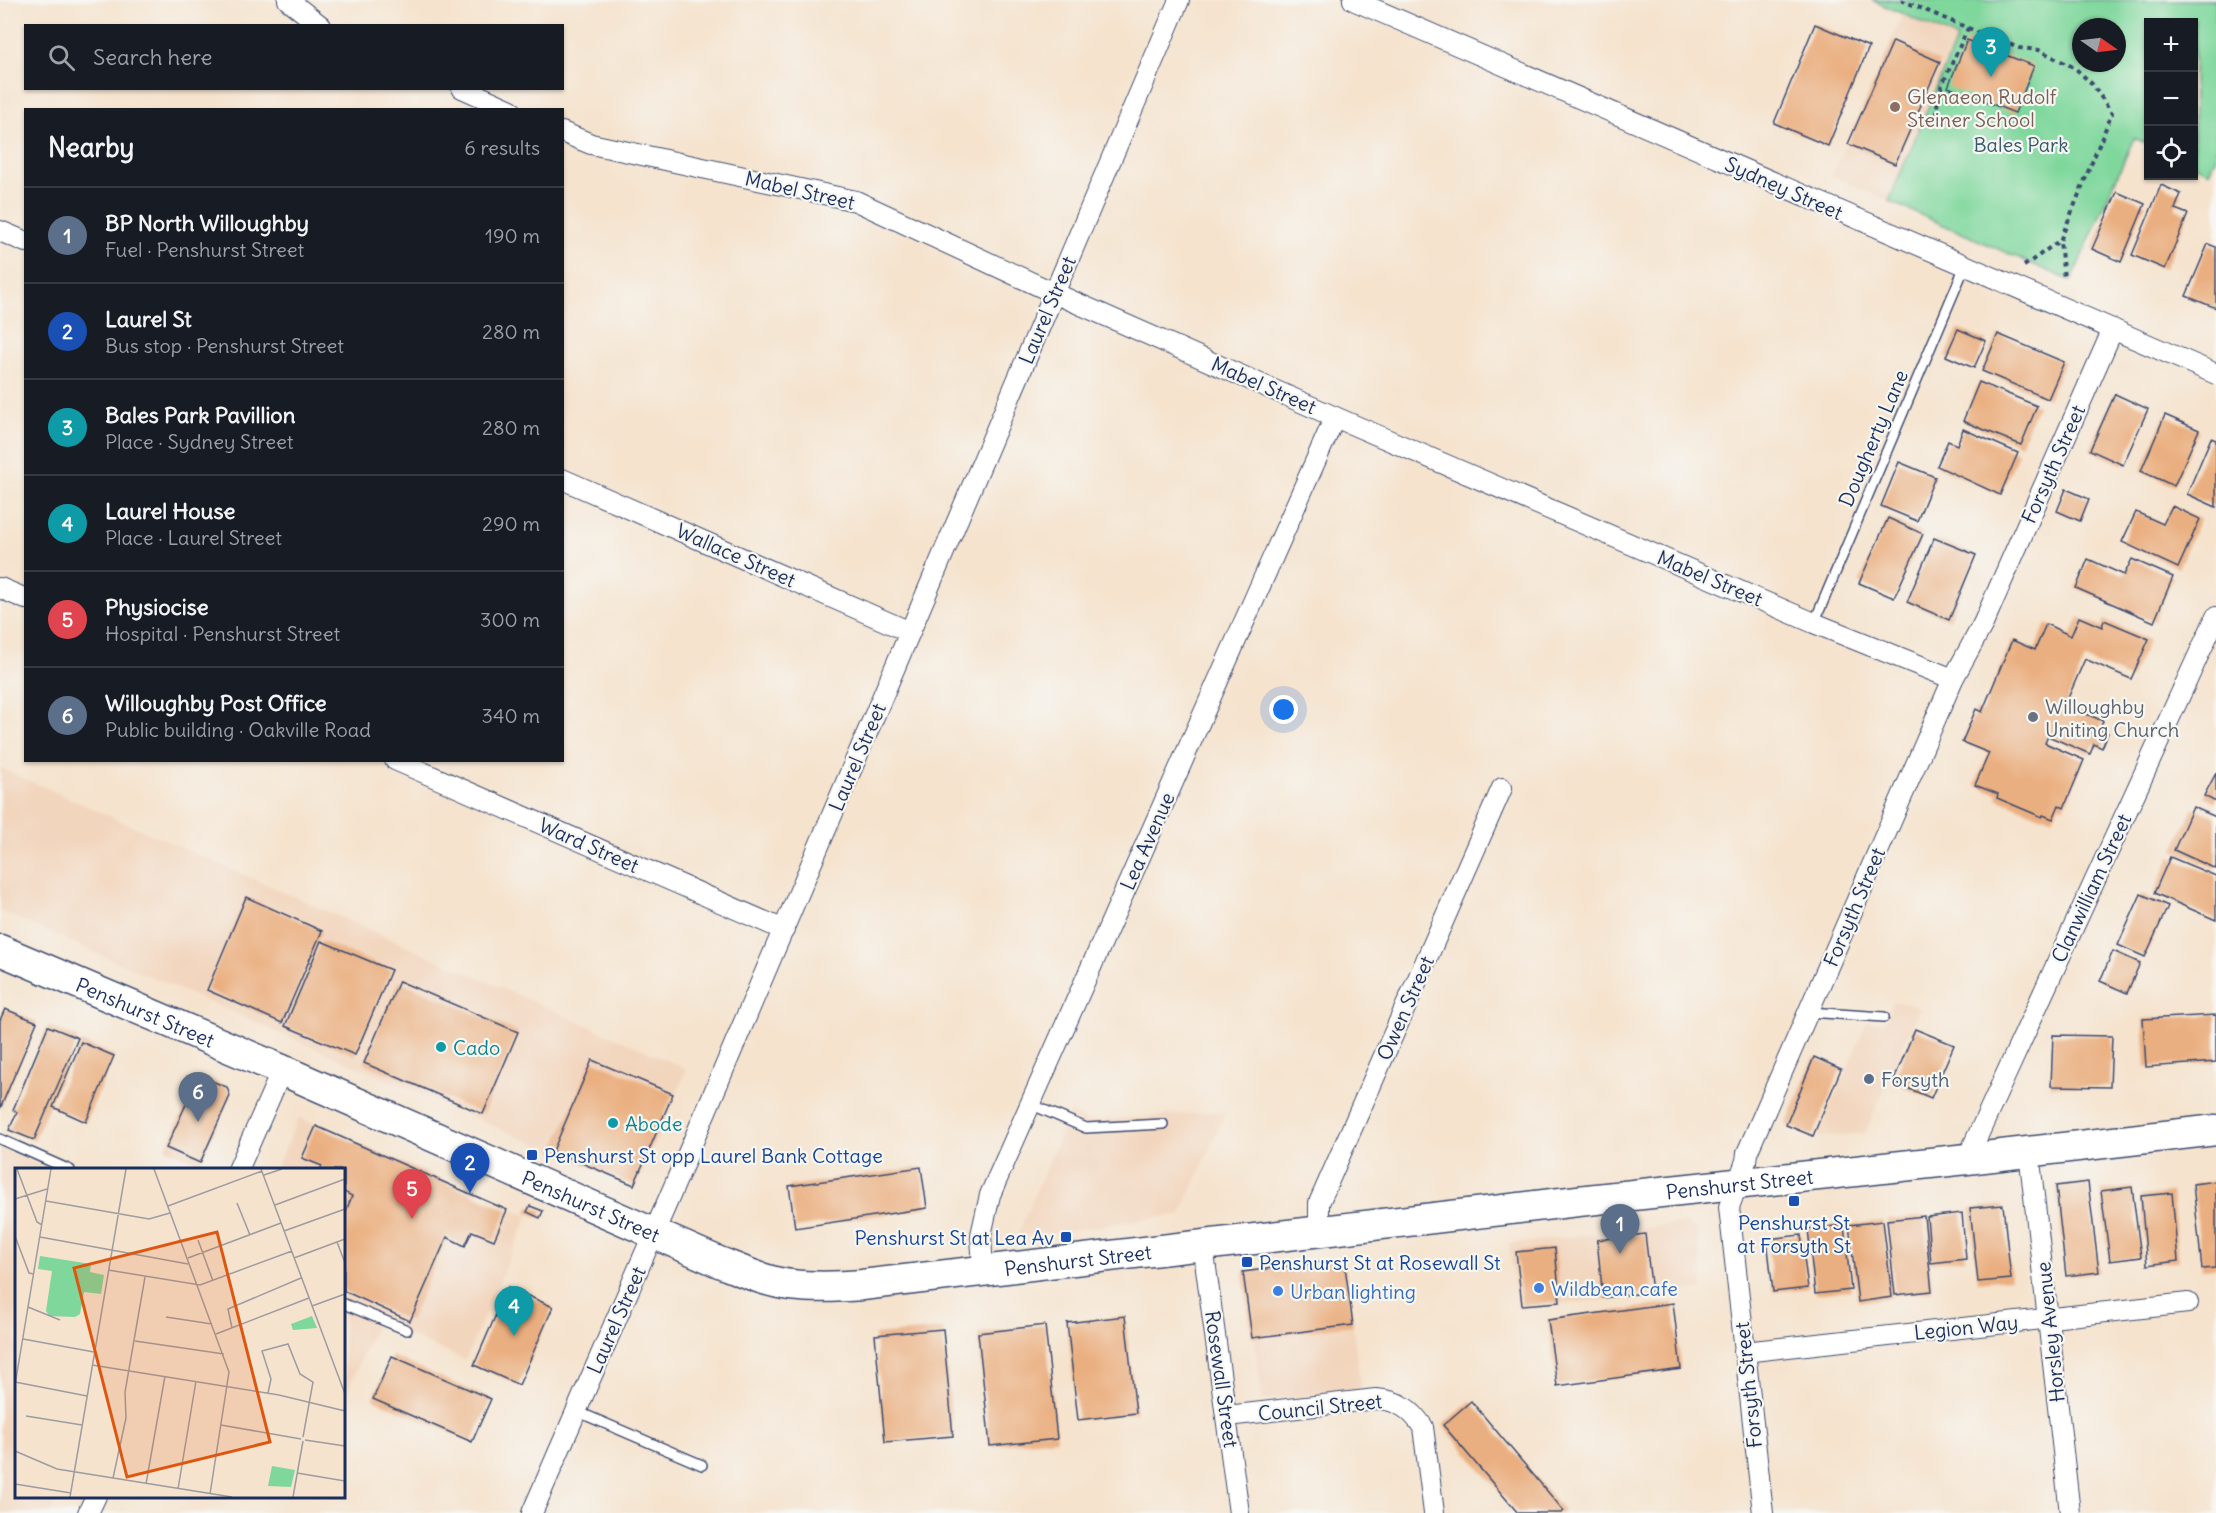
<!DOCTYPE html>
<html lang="en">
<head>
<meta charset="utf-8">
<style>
  body { margin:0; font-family:Delius,sans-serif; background:#20242c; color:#f1f3f6 }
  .controls { position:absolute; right:18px; top:18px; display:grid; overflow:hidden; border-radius:0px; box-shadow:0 2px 4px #0004 }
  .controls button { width:54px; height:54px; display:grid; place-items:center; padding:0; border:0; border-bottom:2px solid #363941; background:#171b24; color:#f1f3f6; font:30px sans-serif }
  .compass { position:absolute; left:2072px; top:18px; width:54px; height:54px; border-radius:50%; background:#171b24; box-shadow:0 2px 4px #0004; rotate:104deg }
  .you { position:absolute; left:1284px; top:710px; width:21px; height:21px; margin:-15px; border:4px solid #fff; border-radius:50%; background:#1a73e8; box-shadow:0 0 0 9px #1a73e833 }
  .badge { display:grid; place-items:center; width:39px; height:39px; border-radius:50%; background:#b45309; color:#fff; font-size:20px; font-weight:700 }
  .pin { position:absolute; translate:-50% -50px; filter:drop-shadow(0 2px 3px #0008) }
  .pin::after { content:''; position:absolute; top:32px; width:21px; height:18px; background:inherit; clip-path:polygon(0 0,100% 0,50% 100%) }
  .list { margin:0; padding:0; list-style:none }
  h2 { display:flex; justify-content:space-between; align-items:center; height:78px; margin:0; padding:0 24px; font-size:26px }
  h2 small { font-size:20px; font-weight:400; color:#9ea1a6 }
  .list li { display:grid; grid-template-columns:39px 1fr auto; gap:18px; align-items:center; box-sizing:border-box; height:96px; padding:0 24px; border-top:2px solid #363941 }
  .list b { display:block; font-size:22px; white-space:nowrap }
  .list p { margin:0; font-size:20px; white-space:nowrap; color:#9ea1a6 }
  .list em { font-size:20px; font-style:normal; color:#9ea1a6 }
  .icon { flex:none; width:33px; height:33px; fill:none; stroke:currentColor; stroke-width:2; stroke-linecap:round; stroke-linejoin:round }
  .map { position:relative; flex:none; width:2216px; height:1513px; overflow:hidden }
  .search { position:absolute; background:#171b24; box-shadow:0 2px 4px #0004; left:24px; top:24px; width:540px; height:66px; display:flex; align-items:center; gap:15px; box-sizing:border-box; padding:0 21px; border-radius:0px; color:#9ea1a6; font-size:22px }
  .panel { position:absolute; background:#171b24; box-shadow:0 2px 4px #0004; left:24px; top:108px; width:540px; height:654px; border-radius:0px }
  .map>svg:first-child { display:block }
  .built { fill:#f2d5bd }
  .green { fill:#7fd79c; stroke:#4d837d; stroke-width:1.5; fill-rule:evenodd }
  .building { fill:#eaaf80 }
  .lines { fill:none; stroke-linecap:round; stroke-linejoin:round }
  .lane-casing { stroke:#3c4a6f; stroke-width:12 }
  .street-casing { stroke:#3c4a6f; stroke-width:22 }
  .primary-casing { stroke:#3c4a6f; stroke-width:33 }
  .path { stroke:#3c4a6f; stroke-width:4; stroke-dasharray:4.5 4.5; stroke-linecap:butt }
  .lane { stroke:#fff; stroke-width:9 }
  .street { stroke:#fff; stroke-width:20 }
  .primary { stroke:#fff; stroke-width:30 }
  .education-dot { fill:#8d6e63; stroke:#f6f6f2; stroke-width:2 }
  .worship-dot { fill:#6b7280; stroke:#f6f6f2; stroke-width:2 }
  .culture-dot { fill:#0f9aa8; stroke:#f6f6f2; stroke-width:2 }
  .service-dot { fill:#5c6f8a; stroke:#f6f6f2; stroke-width:2 }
  .transit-dot { fill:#1a4fb4; stroke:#f6f6f2; stroke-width:2 }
  .shop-dot { fill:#3f7fe0; stroke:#f6f6f2; stroke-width:2 }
  .labels { text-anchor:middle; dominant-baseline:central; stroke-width:4.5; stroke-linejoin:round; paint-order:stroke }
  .education-label { font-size:20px; fill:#785e54; stroke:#f6f6f2; text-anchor:start }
  .park-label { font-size:20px; fill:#34596e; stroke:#f6f6f2 }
  .street-label { font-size:20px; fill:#1b2f5e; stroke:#f6f6f2 }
  .worship-label { font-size:20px; fill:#5b616d; stroke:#f6f6f2; text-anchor:start }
  .culture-label { font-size:20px; fill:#0d838f; stroke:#f6f6f2; text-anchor:start }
  .service-label { font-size:20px; fill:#4e5e75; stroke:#f6f6f2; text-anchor:start }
  .transit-label { font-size:20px; fill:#164399; stroke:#f6f6f2; text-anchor:start }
  .shop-label { font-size:20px; fill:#366cbe; stroke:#f6f6f2; text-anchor:start }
  .inset-road { fill:none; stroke:#9e9ba1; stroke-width:1.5 }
  .view { fill:#de5710; fill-opacity:0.15; stroke:#de5710; stroke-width:3 }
  .inset-edge { fill:none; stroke:#1b2f5e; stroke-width:3 }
</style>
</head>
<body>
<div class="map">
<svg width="2216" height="1513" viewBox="0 0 2216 1513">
  <rect width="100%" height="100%" fill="#f6f6f2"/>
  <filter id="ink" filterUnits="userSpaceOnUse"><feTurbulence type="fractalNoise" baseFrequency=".0167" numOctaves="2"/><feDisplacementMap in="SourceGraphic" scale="12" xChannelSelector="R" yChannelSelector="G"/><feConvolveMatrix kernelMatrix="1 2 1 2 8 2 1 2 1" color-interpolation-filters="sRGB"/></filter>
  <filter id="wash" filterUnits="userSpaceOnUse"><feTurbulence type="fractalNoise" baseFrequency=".008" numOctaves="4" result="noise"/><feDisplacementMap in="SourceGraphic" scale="24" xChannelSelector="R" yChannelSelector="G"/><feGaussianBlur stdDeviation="1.35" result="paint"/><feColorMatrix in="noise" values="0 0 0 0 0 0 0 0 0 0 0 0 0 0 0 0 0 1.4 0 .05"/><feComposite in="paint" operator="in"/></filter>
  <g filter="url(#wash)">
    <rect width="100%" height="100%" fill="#f5e3ce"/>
    <g class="built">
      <path d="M1903,14L1957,38L1889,201L1832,176Z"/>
      <path d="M0,768L687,1069L636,1188L0,911Z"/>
      <path d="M1893,1002L1908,1004L1920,1008L1865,1133L1817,1138L1867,1022L1884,1023Z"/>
      <path d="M1226,1111L1181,1214L1016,1238L1070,1112L1087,1121Z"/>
      <path d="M299,1118L528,1216L465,1360L377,1322L344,1398V1170H275Z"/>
      <path d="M0,1147L49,1169L16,1170V1496L58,1497L51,1513H0Z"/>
      <path d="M1687,1223L1698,1230L1703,1289L1517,1309L1509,1244Z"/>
      <path d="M1345,1263L1361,1391L1262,1400L1247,1275Z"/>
    </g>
    <path class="green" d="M1872,0H2216V156L2209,172L2194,165V22H2148V144L2134,138L2071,281L1889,201L1957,38ZM2081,27H2117V63H2081Z"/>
    <g id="blocks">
      <g class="building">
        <path d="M1815,24L1869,47L1828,146L1774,123Z"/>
        <path d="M1967,40L2034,66L2015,113L1948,87Z"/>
        <path d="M1893,41L1940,62L1895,164L1848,144Z"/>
        <path d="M2161,185L2181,194L2175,209L2188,214L2165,269L2132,255Z"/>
        <path d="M2117,192L2145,204L2121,262L2092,249Z"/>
        <path d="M2208,244L2216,247V308L2186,296Z"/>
        <path d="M1958,329L1986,341L1974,368L1946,356Z"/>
        <path d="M1998,334L2064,362L2048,399L1982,371Z"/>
        <path d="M1979,382L2037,406L2021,445L1963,421Z"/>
        <path d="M2115,394L2148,409L2123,465L2090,450Z"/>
        <path d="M2165,415L2199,430L2174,486L2141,471Z"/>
        <path d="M1963,429L2018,453L2000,495L1937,466L1948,441L1957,445Z"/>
        <path d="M2211,438L2216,440V507L2187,494Z"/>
        <path d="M1899,462L1935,477L1917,521L1881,506Z"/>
        <path d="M2066,489L2089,499L2080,521L2057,511Z"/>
        <path d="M2172,506L2200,519L2178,568L2122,542L2136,512L2163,524Z"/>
        <path d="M1888,518L1923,534L1894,598L1859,583Z"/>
        <path d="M1934,538L1976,555L1949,620L1907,602Z"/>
        <path d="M2088,559L2124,575L2132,559L2173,577L2154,622L2076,588Z"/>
        <path d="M2079,617L2102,627L2104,620L2149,639L2131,679L2085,659L2065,705L2103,721L2100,729L2108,733L2102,748L2094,744L2090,754L2048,736L2045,743L2084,760L2064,808L2059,805L2053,819L2043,815L2042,817L1997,798L1998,794L1975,785L1989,753L1962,742L1976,709L1982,712L2012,640L2035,650L2046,624L2071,636Z"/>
        <path d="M2216,773V802L2204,796Z"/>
        <path d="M2193,807L2216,817V869L2174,850Z"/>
        <path d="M2170,857L2216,876V920L2154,893Z"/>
        <path d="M2141,894L2168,906L2145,957L2118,945Z"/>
        <path d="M246,897L322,931L282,1023L207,990Z"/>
        <path d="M321,941L391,970L355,1055L285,1026Z"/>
        <path d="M2113,951L2140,963L2127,993L2100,981Z"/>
        <path d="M399,981L518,1032L483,1114L364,1063Z"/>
        <path d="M5,1009L37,1022L0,1109V1020Z"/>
        <path d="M2216,1015V1062L2146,1067L2143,1019Z"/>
        <path d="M48,1026L78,1038L34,1140L9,1130L17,1112L13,1110Z"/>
        <path d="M1915,1029L1954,1045L1931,1098L1893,1082Z"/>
        <path d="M2053,1035L2112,1036L2110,1087L2051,1086Z"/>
        <path d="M81,1042L114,1056L86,1122L53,1107Z"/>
        <path d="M1814,1057L1841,1069L1813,1136L1786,1125Z"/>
        <path d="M592,1060L673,1094L634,1185L553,1151Z"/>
        <path d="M199,1076L227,1087L230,1096L200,1163L166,1148Z"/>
        <path d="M316,1126L507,1210L494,1240L472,1231L465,1246L447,1237L410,1321L344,1291V1216L352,1196L344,1192V1170H320L322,1166L302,1158Z"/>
        <path d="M921,1167L927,1208L795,1228L789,1186Z"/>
        <path d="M2216,1181V1268L2202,1269L2193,1184Z"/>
        <path d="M2088,1182L2099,1272L2066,1276L2056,1186Z"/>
        <path d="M2132,1187L2141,1257L2110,1261L2101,1191Z"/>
        <path d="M2172,1193L2178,1261L2147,1265L2141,1196Z"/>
        <path d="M2003,1205L2011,1279L1978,1282L1970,1208Z"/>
        <path d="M530,1206L543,1211L540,1218L527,1212Z"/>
        <path d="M1962,1213L1966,1259L1931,1263L1927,1217Z"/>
        <path d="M1924,1216L1932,1291L1895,1295L1887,1220Z"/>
        <path d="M1883,1221L1892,1297L1858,1302L1849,1225Z"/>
        <path d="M1844,1225L1851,1290L1815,1294L1808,1229Z"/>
        <path d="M1645,1234L1652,1292L1603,1298L1597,1240Z"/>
        <path d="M1801,1235L1808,1288L1773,1292L1767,1239Z"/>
        <path d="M1555,1248L1560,1302L1522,1305L1516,1252Z"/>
        <path d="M1344,1259L1353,1325L1252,1338L1243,1272Z"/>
        <path d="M508,1287L553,1307L519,1385L474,1365Z"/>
        <path d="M1673,1303L1681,1369L1557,1386L1548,1320Z"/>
        <path d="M1125,1316L1136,1413L1078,1420L1067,1323Z"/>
        <path d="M1045,1325L1057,1439L990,1446L978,1333Z"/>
        <path d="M943,1329L953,1436L885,1442L875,1335Z"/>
        <path d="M392,1356L491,1399L472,1442L373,1399Z"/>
        <path d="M1471,1401L1564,1511L1561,1513H1518L1443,1425Z"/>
      </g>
    </g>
  </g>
  <g filter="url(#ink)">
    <use href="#blocks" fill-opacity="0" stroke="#3c4a6f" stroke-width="1.5"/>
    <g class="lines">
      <g class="lane-casing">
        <g id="lane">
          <path d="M1814,623L1965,266"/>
          <path d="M1808,1012L1884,1017"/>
          <path d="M1030,1104L1086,1128L1163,1124"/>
          <path d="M0,1139L70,1170"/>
          <path d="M344,1304L407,1330"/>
          <path d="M576,1411L702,1465"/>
        </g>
      </g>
      <g class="street-casing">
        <g id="street">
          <path d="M288,0L321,26"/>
          <path d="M1353,0L2216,374"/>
          <path d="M462,88L511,110"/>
          <path d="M562,132L591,144L856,201L1054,293L1335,417L1814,623L1953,679"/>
          <path d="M0,231L26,242"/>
          <path d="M562,479L910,632"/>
          <path d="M0,588L26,599"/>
          <path d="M395,760L784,930"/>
          <path d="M2029,1152L2070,1513"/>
          <path d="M1967,1159L2216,617"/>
          <path d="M238,1170L282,1070"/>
          <path d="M1319,1231V1203L1502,788"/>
          <path d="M1203,1246L1239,1513"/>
          <path d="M983,1271L981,1235L990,1195L1335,417"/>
          <path d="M1744,1352L2188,1303"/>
          <path d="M1227,1416L1376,1399C1398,1400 1411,1409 1423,1427L1434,1513"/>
          <path d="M88,1513L96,1496"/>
          <path d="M532,1513L669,1198L1179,0"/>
          <path d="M1763,1513L1729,1207L1746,1161L1747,1153L1953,679L1983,624L2113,329"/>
        </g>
      </g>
      <g class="primary-casing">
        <g id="primary">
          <path id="s1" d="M0,950L282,1070L719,1262C742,1271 766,1282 791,1285C815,1288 838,1287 862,1285L1578,1201L1967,1159L2216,1130"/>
        </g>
      </g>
      <g class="path">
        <path d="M1901,0L1968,28L1939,92L1936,114"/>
        <path d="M1968,28L2019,48L2039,50L2075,68L2092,84L2112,113L2060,241L2064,279"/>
        <path d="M2024,266L2059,241"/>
      </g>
      <use href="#lane" class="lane"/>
      <use href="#street" class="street"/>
      <use href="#primary" class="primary"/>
    </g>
  </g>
  <circle class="education-dot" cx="1895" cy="107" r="6"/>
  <circle class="worship-dot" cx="2033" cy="717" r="6"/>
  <g class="culture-dot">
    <circle cx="441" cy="1047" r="6"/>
    <circle cx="613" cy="1123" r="6"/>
  </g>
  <circle class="service-dot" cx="1869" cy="1079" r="6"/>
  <g class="transit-dot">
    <rect x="526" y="1149" width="12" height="12" rx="3"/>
    <rect x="1788" y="1195" width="12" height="12" rx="3"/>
    <rect x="1060" y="1231" width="12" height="12" rx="3"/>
    <rect x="1241" y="1256" width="12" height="12" rx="3"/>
  </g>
  <g class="shop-dot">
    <circle cx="1539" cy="1288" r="6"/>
    <circle cx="1278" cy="1291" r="6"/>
  </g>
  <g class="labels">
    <g class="education-label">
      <text x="1907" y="96">Glenaeon Rudolf<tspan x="1907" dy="23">Steiner School</tspan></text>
    </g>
    <g class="park-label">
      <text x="2021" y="144">Bales Park</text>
    </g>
    <g class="street-label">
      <text transform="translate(1784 188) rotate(24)">Sydney Street</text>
      <text transform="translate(800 190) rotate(13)">Mabel Street</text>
      <text transform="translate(1047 310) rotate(-67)">Laurel Street</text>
      <text transform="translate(1264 385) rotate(24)">Mabel Street</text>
      <text transform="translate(1873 438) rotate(-67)">Dougherty Lane</text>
      <text transform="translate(2053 464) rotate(-66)">Forsyth Street</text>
      <text transform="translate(736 555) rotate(24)">Wallace Street</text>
      <text transform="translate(1710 578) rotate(23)">Mabel Street</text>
      <text transform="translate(857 757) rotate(-67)">Laurel Street</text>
      <text transform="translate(1147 841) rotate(-66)">Lea Avenue</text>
      <text transform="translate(589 845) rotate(24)">Ward Street</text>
      <text transform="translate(2091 888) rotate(-65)">Clanwilliam Street</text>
      <text transform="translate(1854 907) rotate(-67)">Forsyth Street</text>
      <text transform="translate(1405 1008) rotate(-66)">Owen Street</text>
      <text stroke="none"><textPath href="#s1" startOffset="158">Penshurst Street</textPath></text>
      <text stroke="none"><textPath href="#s1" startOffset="1814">Penshurst Street</textPath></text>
      <text stroke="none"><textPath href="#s1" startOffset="644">Penshurst Street</textPath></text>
      <text stroke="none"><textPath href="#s1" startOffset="1148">Penshurst Street</textPath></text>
      <text transform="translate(616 1320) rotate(-66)">Laurel Street</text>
      <text transform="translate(1966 1327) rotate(-6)">Legion Way</text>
      <text transform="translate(2050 1332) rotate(-96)">Horsley Avenue</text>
      <text transform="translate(1222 1379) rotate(82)">Rosewall Street</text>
      <text transform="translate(1748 1385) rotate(-96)">Forsyth Street</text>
      <text transform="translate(1320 1407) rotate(-6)">Council Street</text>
    </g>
    <g class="worship-label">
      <text x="2045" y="706">Willoughby<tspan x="2045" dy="23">Uniting Church</tspan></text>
    </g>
    <g class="culture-label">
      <text x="453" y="1047">Cado</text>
      <text x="625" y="1123">Abode</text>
    </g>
    <g class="service-label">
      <text x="1881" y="1079">Forsyth</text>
    </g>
    <g class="transit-label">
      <text x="544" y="1155">Penshurst St opp Laurel Bank Cottage</text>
      <text x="1794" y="1222" text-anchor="middle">Penshurst St<tspan x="1794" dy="23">at Forsyth St</tspan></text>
      <text x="1054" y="1237" text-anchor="end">Penshurst St at Lea Av</text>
      <text x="1259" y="1262">Penshurst St at Rosewall St</text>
    </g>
    <g class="shop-label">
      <text x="1551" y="1288">Wildbean cafe</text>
      <text x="1290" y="1291">Urban lighting</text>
    </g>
  </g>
  <g transform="translate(15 1168)">
    <rect width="330" height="330" fill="#f5e3ce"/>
    <path d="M25,88L76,96L75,104L89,107L86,126L69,124L65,146L60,149L34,148L31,143L37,103L23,101ZM297,148L302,160L278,162L276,156ZM257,298L280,302L276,319L253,318Z" fill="#7fd79c"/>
    <path class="inset-road" d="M2,1L22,54L27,57M139,1L214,204L195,326M246,1L330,226M249,7L267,1M0,31L32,21M31,33L134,51L155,45M222,35L235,67M260,37L330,11M153,38L247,3M269,63L330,41M0,68L14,105L19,106M25,69L173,96M183,72L198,113M322,74L330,95M173,90L266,55M279,90L330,71M93,102L185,117L277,83M297,138L330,126M13,139L45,152M151,149L197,156M217,160L213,141L286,110M201,166L294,130M8,171L79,184M120,173L209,186M77,197L264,227L330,243M0,214L72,228M0,217L36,1M253,225L256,211L247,183L273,176L285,206L298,214L288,269M11,248L67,257M206,257L286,271M290,272L330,278M0,283L42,301L217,329M282,305L330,313M98,310L111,250L110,224L130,109M0,316L56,325M131,316L150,208M163,321L181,213M55,329L111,1M278,329L288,273"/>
    <path class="view" d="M202,64L255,274L112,309L59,100Z"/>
    <rect width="330" height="330" class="inset-edge"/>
  </g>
</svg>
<div class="controls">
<button>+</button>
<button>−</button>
<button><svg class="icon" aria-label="locate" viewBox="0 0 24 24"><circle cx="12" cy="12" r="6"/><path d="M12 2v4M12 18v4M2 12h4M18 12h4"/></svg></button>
</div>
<svg class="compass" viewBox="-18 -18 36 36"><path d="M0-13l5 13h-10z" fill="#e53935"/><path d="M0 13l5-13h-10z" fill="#9ea1a6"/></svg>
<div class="you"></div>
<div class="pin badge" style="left:1620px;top:1254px;background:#5c6f8a">1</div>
<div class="pin badge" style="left:470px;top:1193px;background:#1a4fb4">2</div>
<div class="pin badge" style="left:1991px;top:77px;background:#0f9aa8">3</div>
<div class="pin badge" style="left:514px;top:1336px;background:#0f9aa8">4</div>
<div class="pin badge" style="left:412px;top:1219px;background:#e0444e">5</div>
<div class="pin badge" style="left:198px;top:1122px;background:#5c6f8a">6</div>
<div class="search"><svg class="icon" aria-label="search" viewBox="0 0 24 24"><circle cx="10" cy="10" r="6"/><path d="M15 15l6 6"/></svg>Search here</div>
<section class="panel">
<h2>Nearby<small>6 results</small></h2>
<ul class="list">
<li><span class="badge" style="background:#5c6f8a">1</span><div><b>BP North Willoughby</b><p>Fuel · Penshurst Street</p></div><em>190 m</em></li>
<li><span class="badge" style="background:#1a4fb4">2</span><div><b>Laurel St</b><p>Bus stop · Penshurst Street</p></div><em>280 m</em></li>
<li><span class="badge" style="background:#0f9aa8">3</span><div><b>Bales Park Pavillion</b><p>Place · Sydney Street</p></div><em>280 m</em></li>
<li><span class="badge" style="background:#0f9aa8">4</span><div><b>Laurel House</b><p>Place · Laurel Street</p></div><em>290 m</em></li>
<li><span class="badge" style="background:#e0444e">5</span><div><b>Physiocise</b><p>Hospital · Penshurst Street</p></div><em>300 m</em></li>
<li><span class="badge" style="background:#5c6f8a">6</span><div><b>Willoughby Post Office</b><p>Public building · Oakville Road</p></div><em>340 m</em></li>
</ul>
</section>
</div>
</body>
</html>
